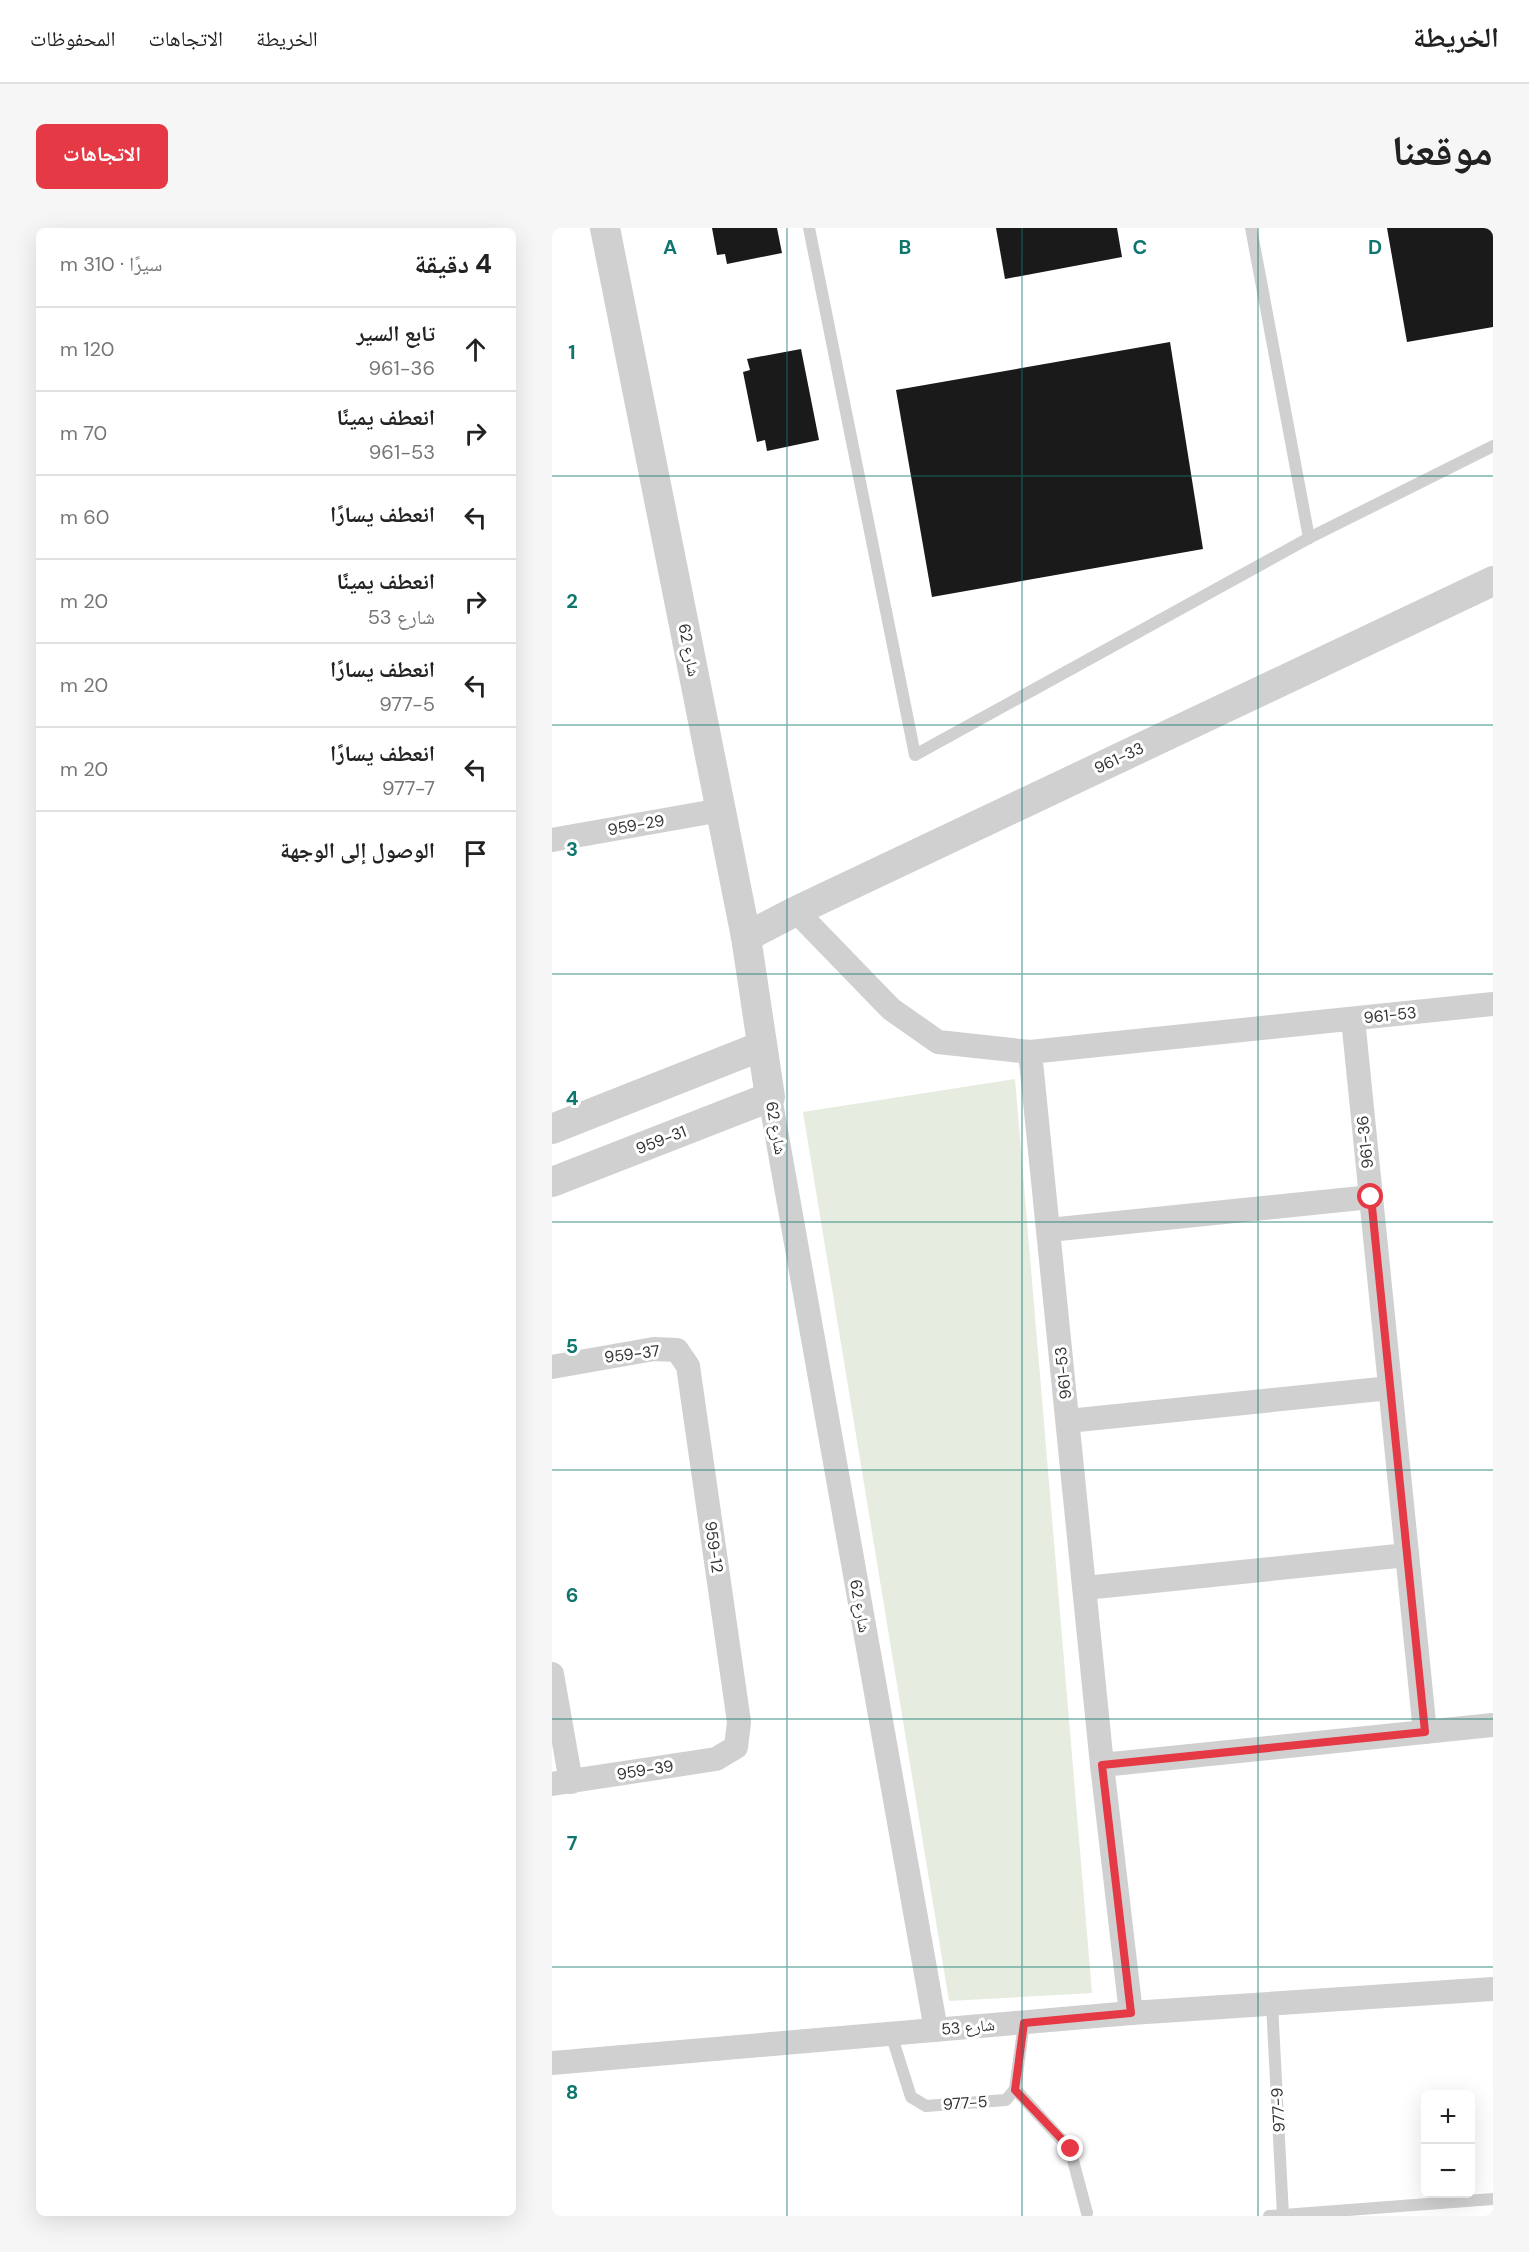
<!DOCTYPE html>
<html lang="ar">
<head>
<meta charset="utf-8">
<style>
  body { margin:0; font-family:"DM Sans","Noto Naskh Arabic",sans-serif; background:#f6f6f6; color:#222; direction:rtl }
  .controls { position:absolute; right:18px; bottom:18px; display:grid; overflow:hidden; border-radius:9px; box-shadow:0 6px 24px #0002 }
  .controls button { width:54px; height:54px; display:grid; place-items:center; padding:0; border:0; border-bottom:2px solid #e0e0e0; background:#fff; color:#222; font:30px sans-serif }
  .stop { position:absolute; width:18px; height:18px; margin:-14px; border:4px solid #e63946; border-radius:50%; background:#fff }
  .stop.end { background:#e63946; border-color:#fff; box-shadow:0 2px 6px #0008 }
  .list { margin:0; padding:0; list-style:none }
  h2 { display:flex; justify-content:space-between; align-items:center; height:78px; margin:0; padding:0 24px; font-size:26px }
  h2 small { font-size:20px; font-weight:400; color:#767676 }
  .list li { display:grid; grid-template-columns:39px 1fr auto; gap:18px; align-items:center; box-sizing:border-box; height:84px; padding:0 24px; border-top:2px solid #e0e0e0 }
  .list b { display:block; font-size:22px; white-space:nowrap }
  .list p { margin:0; font-size:20px; white-space:nowrap; color:#767676 }
  .list em { font-size:20px; font-style:normal; color:#767676 }
  .icon { flex:none; width:33px; height:33px; fill:none; stroke:currentColor; stroke-width:2; stroke-linecap:round; stroke-linejoin:round }
  .map { position:relative; flex:none; width:941px; height:1988px; overflow:hidden; direction:ltr; border-radius:9px }
  header { display:flex; align-items:center; gap:36px; box-sizing:border-box; height:84px; padding:0 30px; background:#fff; border-bottom:2px solid #e0e0e0 }
  header strong { font-size:28px }
  nav { display:flex; gap:33px; margin-inline-start:auto; font-size:21px }
  .intro { display:flex; align-items:center; justify-content:space-between; box-sizing:border-box; height:144px; padding:0 36px }
  h1 { margin:0; font-size:42px }
  .button { padding:15px 27px; border-radius:9px; background:#e63946; color:#fff; font-size:21px; font-weight:700 }
  main { display:flex; gap:36px; padding:0 36px }
  aside { flex:1; background:#fff; border-radius:9px; box-shadow:0 6px 24px #0002 }
  .map>svg:first-child { display:block }
  .green { fill:#e6ecdf }
  .building { fill:#1a1a1a }
  .lines { fill:none; stroke-linecap:round; stroke-linejoin:round }
  .service { stroke:#d0d0d0; stroke-width:12 }
  .minor { stroke:#d0d0d0; stroke-width:24 }
  .tertiary { stroke:#d0d0d0; stroke-width:30 }
  .route { stroke:#e63946; stroke-width:8 }
  .grid { fill:none; stroke:#0f766e; stroke-width:1.5; stroke-opacity:0.55 }
  .labels { text-anchor:middle; dominant-baseline:central; stroke-width:6; stroke-linejoin:round; paint-order:stroke }
  .street-label { font-size:16px; fill:#333; stroke:#fff }
  .grid-label { font-size:20px; text-anchor:middle; font-weight:bold; fill:#0f766e; stroke:#fff; stroke-width:6; stroke-linejoin:round; paint-order:stroke }
</style>
</head>
<body>
<header>
<strong>الخريطة</strong>
<nav><a>الخريطة</a><a>الاتجاهات</a><a>المحفوظات</a></nav>
</header>
<div class="intro"><h1>موقعنا</h1><a class="button">الاتجاهات</a></div>
<main>
<div class="map">
<svg width="941" height="1988" viewBox="0 0 941 1988">
  <rect width="100%" height="100%" fill="#fff"/>
  <path class="green" d="M463,851L540,1765L397,1773L251,884Z"/>
  <g class="building">
    <path d="M160,0H225L230,25L175,36L173,26L165,27Z"/>
    <path d="M444,0H565L570,29L453,51Z"/>
    <path d="M835,0H941V99L855,114Z"/>
    <path d="M618,114L651,321L380,369L344,162Z"/>
    <path d="M249,121L267,212L215,223L213,212L205,214L191,144L198,142L195,131Z"/>
  </g>
  <g class="lines">
    <g class="service">
      <path d="M257,0L363,527L757,310L941,218"/>
      <path d="M699,0L757,310"/>
      <path d="M720,1776L731,1987"/>
      <path d="M339,1806L359,1869L374,1878L454,1872L463,1861L472,1795"/>
      <path d="M463,1861L518,1921L535,1985"/>
      <path d="M717,1988L941,1971"/>
    </g>
    <g class="minor">
      <path d="M0,612L169,582"/>
      <path d="M244,683L339,781L386,814L478,824"/>
      <path d="M941,776L478,824L550,1537L941,1497"/>
      <path d="M801,791L873,1504"/>
      <path d="M218,869L384,1802"/>
      <path d="M497,1002L819,969"/>
      <path d="M0,1139L102,1121L125,1122L136,1138L187,1494L184,1519L164,1531L0,1556"/>
      <path d="M516,1193L838,1160"/>
      <path d="M533,1360L855,1327"/>
      <path d="M0,1446L19,1554"/>
      <path d="M550,1537L579,1785"/>
      <path d="M0,1835L579,1785L941,1761"/>
    </g>
    <g class="tertiary">
      <path d="M194,709L244,683L941,353"/>
      <path d="M0,901L210,818"/>
      <path d="M0,954L218,869L194,709L53,0"/>
    </g>
  </g>
  <g class="lines">
    <path class="route" d="M519,1921L463,1862L472,1795L579,1785L550,1537L873,1504L819,969"/>
  </g>
  <path class="grid" d="M235,0V1988M470,0V1988M706,0V1988M0,248H941M0,497H941M0,746H941M0,994H941M0,1242H941M0,1491H941M0,1739H941"/>
  <g class="labels">
    <g class="street-label">
      <text transform="translate(137 422) rotate(79)">شارع 62</text>
      <text transform="translate(567 530) rotate(-25)">961-33</text>
      <text transform="translate(84 597) rotate(-10)">959-29</text>
      <text transform="translate(838 787) rotate(-6)">961-53</text>
      <text transform="translate(224 900) rotate(80)">شارع 62</text>
      <text transform="translate(109 912) rotate(-21)">959-31</text>
      <text transform="translate(813 914) rotate(-96)">961-36</text>
      <text transform="translate(80 1126) rotate(-7)">959-37</text>
      <text transform="translate(511 1145) rotate(-96)">961-53</text>
      <text transform="translate(162 1319) rotate(82)">959-12</text>
      <text transform="translate(308 1378) rotate(80)">شارع 62</text>
      <text transform="translate(93 1542) rotate(-9)">959-39</text>
      <text transform="translate(416 1799) rotate(-5)">شارع 53</text>
      <text transform="translate(413 1875) rotate(-4)">977-5</text>
      <text transform="translate(726 1882) rotate(-93)">977-9</text>
    </g>
  </g>
  <g class="grid-label">
    <text x="118" y="26">A</text>
    <text x="353" y="26">B</text>
    <text x="588" y="26">C</text>
    <text x="823" y="26">D</text>
    <text x="20" y="131">1</text>
    <text x="20" y="380">2</text>
    <text x="20" y="628">3</text>
    <text x="20" y="877">4</text>
    <text x="20" y="1125">5</text>
    <text x="20" y="1374">6</text>
    <text x="20" y="1622">7</text>
    <text x="20" y="1871">8</text>
  </g>
</svg>
<div class="controls">
<button>+</button>
<button>−</button>
</div>
<div class="stop" style="left:819px;top:969px"></div>
<div class="stop end" style="left:519px;top:1921px"></div>
</div>
<aside>
<h2>4 دقيقة<small>سيرًا · 310 m</small></h2>
<ul class="list">
<li><svg class="icon" aria-label="ahead" viewBox="0 0 24 24"><path d="M12 20V5M6 11l6-6 6 6"/></svg><div><b>تابع السير</b><p>961-36</p></div><em>120 m</em></li>
<li><svg class="icon" aria-label="right" viewBox="0 0 24 24"><path d="M7 20v-9h11M14 6l5 5-5 5"/></svg><div><b>انعطف يمينًا</b><p>961-53</p></div><em>70 m</em></li>
<li><svg class="icon" aria-label="left" viewBox="0 0 24 24"><path d="M17 20v-9H6M10 6l-5 5 5 5"/></svg><div><b>انعطف يسارًا</b></div><em>60 m</em></li>
<li><svg class="icon" aria-label="right" viewBox="0 0 24 24"><path d="M7 20v-9h11M14 6l5 5-5 5"/></svg><div><b>انعطف يمينًا</b><p>شارع 53</p></div><em>20 m</em></li>
<li><svg class="icon" aria-label="left" viewBox="0 0 24 24"><path d="M17 20v-9H6M10 6l-5 5 5 5"/></svg><div><b>انعطف يسارًا</b><p>977-5</p></div><em>20 m</em></li>
<li><svg class="icon" aria-label="left" viewBox="0 0 24 24"><path d="M17 20v-9H6M10 6l-5 5 5 5"/></svg><div><b>انعطف يسارًا</b><p>977-7</p></div><em>20 m</em></li>
<li><svg class="icon" aria-label="arrive" viewBox="0 0 24 24"><path d="M6 21V4h12l-3 4 3 4H6"/></svg><div><b>الوصول إلى الوجهة</b></div></li>
</ul>
</aside>
</main>
</body>
</html>
